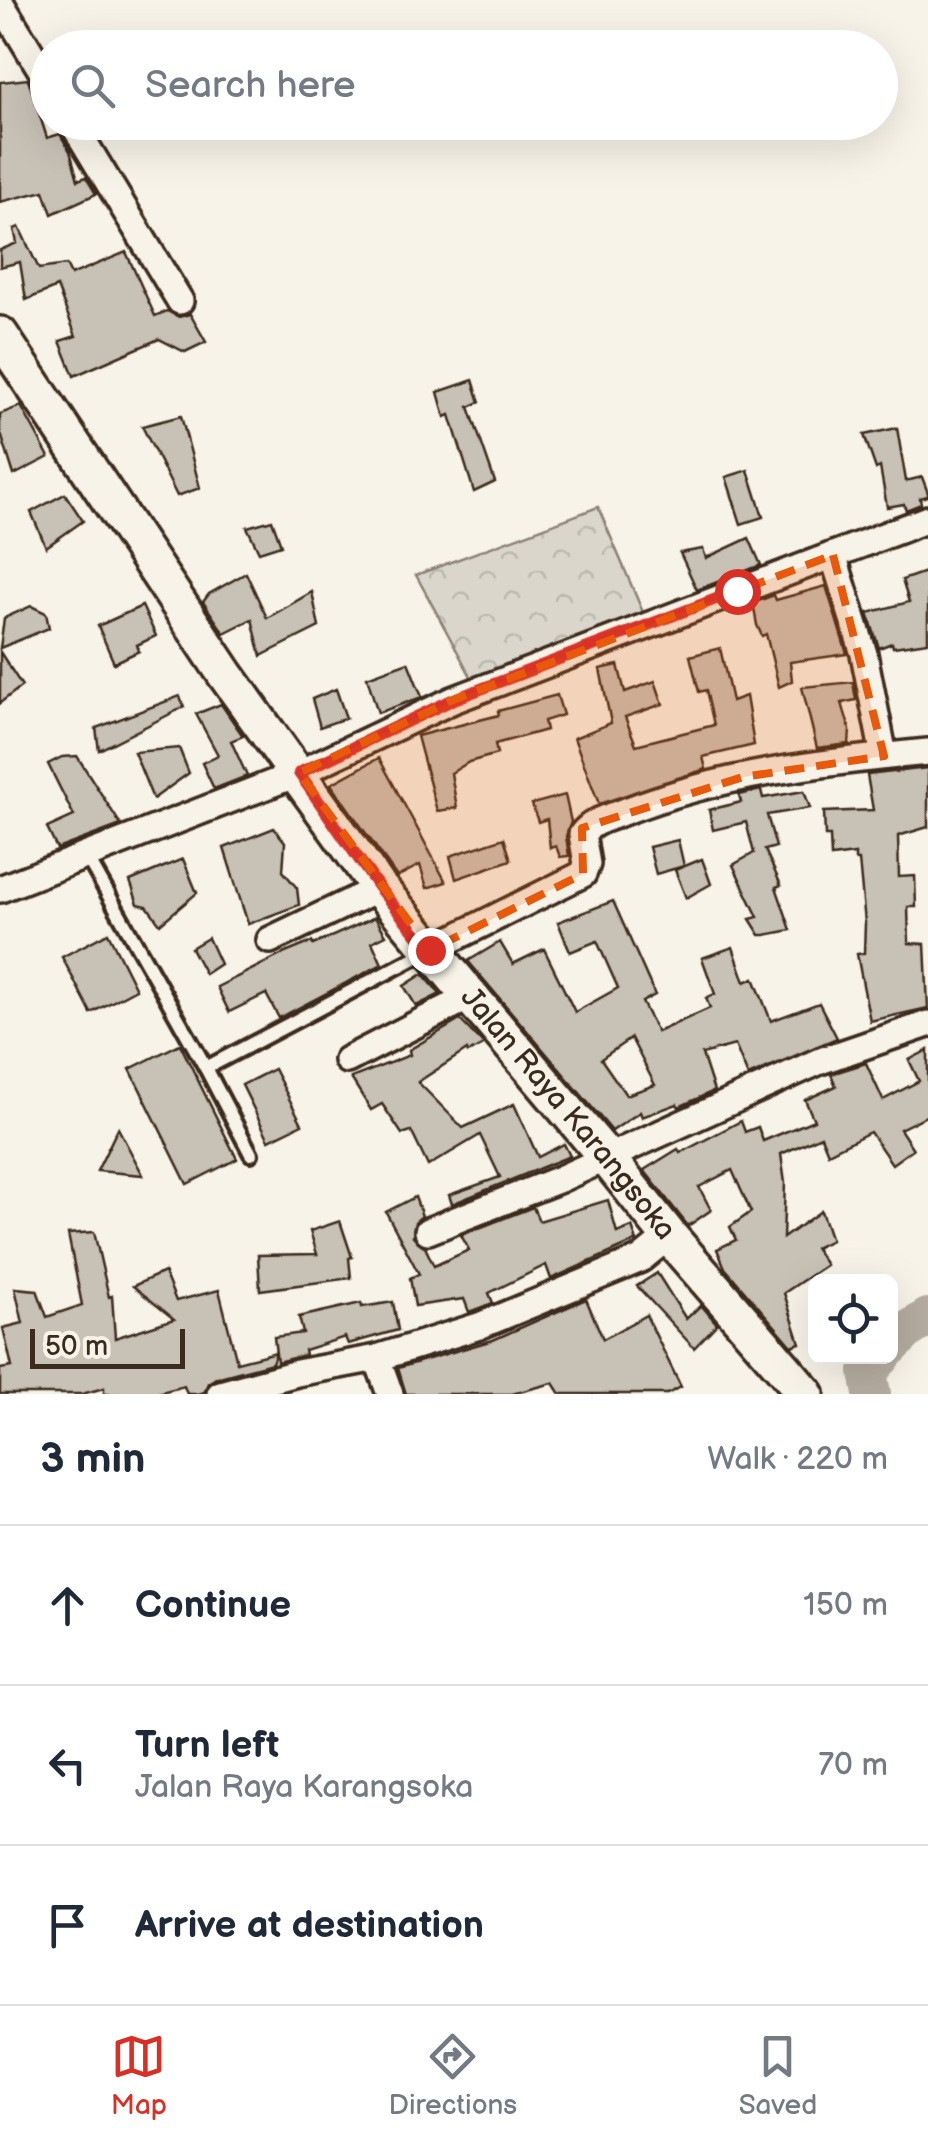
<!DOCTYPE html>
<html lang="en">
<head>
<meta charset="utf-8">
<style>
  body { margin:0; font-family:"Balsamiq Sans",sans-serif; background:#f2f2f3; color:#1f2937 }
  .controls { position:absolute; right:30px; bottom:30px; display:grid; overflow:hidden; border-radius:15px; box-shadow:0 10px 40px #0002 }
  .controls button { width:90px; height:90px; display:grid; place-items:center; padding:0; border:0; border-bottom:2px solid #e0e1e3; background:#fff; color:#1f2937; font:50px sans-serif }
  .scale { position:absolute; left:30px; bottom:25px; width:155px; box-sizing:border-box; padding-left:10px; border:5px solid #3b2a1e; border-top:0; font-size:28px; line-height:35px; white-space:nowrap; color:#3b2a1e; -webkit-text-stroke:8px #f7f3e8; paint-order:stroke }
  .stop { position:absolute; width:30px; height:30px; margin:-22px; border:8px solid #d93025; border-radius:50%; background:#fff }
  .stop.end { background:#d93025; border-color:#fff; box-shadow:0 2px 10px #0008 }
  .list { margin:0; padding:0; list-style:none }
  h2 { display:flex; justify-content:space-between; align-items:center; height:130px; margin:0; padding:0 40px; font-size:42px }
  h2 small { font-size:32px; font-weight:400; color:#747a83 }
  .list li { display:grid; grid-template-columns:65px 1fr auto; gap:30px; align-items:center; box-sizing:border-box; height:160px; padding:0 40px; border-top:2px solid #e0e1e3 }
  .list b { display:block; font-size:38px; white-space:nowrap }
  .list p { margin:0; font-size:32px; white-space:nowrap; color:#747a83 }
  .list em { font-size:32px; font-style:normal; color:#747a83 }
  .icon { flex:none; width:55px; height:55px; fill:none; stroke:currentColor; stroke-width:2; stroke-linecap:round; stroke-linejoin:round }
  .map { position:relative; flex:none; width:928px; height:1394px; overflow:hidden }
  .search { position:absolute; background:#fff; box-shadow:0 10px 40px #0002; left:30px; right:30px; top:30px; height:110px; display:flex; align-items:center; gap:25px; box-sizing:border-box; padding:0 35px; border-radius:55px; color:#747a83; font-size:38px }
  .sheet { height:610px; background:#fff }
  nav { display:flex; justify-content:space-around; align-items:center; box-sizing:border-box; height:140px; border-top:2px solid #e0e1e3; background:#fff; font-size:28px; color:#747a83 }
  nav a { display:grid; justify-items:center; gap:5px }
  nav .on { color:#d93025 }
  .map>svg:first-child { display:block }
  .park { fill:url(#park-crowns); stroke:#8b8074; stroke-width:2.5 }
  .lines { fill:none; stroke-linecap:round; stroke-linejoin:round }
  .river { stroke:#b4aca0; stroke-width:38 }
  .building { fill:#c8c1b6; stroke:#3b2a1e; stroke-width:2.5; fill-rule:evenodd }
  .service-casing { stroke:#3b2a1e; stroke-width:20 }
  .minor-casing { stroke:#3b2a1e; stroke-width:32 }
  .secondary-casing { stroke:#3b2a1e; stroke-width:42 }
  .service { stroke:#f7f3e8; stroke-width:12 }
  .minor { stroke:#f7f3e8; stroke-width:25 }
  .secondary { stroke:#f7f3e8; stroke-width:35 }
  .route { stroke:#d93025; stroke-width:12 }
  .marked { fill:#e8590c; fill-opacity:0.2; stroke:#e8590c; stroke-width:8; stroke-dasharray:20 12; stroke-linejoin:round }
  .labels { text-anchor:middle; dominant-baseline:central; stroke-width:8; stroke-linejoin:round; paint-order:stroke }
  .street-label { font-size:30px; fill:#3b2a1e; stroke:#f7f3e8 }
</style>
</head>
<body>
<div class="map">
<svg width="928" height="1394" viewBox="0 0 928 1394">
  <defs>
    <pattern id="park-crowns" width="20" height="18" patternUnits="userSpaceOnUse" patternTransform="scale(2.5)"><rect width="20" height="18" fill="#dbd6cb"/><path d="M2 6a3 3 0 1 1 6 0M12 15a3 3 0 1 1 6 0" fill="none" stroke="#bdb8ae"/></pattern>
  </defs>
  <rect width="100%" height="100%" fill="#f7f3e8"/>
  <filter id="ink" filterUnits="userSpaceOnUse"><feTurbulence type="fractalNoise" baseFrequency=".01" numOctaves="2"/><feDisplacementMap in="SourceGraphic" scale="20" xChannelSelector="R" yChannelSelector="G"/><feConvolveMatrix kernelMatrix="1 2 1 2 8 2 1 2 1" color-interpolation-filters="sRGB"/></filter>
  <g filter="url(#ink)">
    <path class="park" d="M598,507L645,617L475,684L416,575Z"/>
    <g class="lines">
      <g class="river">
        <path d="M890,1348L908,1330L928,1317"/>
        <path d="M872,1394L868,1372L883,1356"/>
      </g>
    </g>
    <g class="building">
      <path d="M28,79L47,138L60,134L70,151L78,180L86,177L96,194L52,214L44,191L0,202V82Z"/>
      <path d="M19,227L39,269L66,265L71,275L126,252L155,316L167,311L179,317L190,314L206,342L185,352L159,339L74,376L60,341L76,336L57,287L26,300L20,262L0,267V250L17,243L14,229Z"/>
      <path d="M473,380L480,402L469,407L495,482L474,492L450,415L445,417L438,392Z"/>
      <path d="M21,406L49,457L14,475L0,431V414Z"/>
      <path d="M181,416L200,488L177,496L142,426Z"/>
      <path d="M897,428L906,481L922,477L928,493V496L920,498L921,504L906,510L904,504L887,507L880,467L876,469L864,435Z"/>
      <path d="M748,470L763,517L741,524L726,477Z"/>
      <path d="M65,494L83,521L46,547L31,512Z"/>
      <path d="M272,520L281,545L259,552L247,527Z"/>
      <path d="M749,538L761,565L697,590L680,553L703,549L706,558Z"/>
      <path d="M928,571V642L893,647L892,643L879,648L868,613L909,602L902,580Z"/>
      <path d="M246,573L267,618L312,592L319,627L261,656L252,619L224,633L203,602L209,594Z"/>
      <path d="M826,586L847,654L790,662L792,681L779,687L766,634L762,636L757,625L753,603L774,595L776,600Z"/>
      <path d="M31,606L46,613L49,628L0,648L4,618Z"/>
      <path d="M142,606L156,636L137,645L139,651L114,663L98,626Z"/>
      <path d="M720,648L732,701L746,696L754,745L703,757L706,769L599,804L574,738L611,723L600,669L618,665L625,692L655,681L663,704L625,717L636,745L714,725L706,690L699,692L690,656Z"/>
      <path d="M0,652L22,686L0,703Z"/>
      <path d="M408,662L422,697L378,713L367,677Z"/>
      <path d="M853,682L856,700L842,703L850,730L849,744L817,748L802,687Z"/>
      <path d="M336,689L346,718L320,727L312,699Z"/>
      <path d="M557,695L563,715L544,721L546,730L495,744L497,754L469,762L451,773L457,808L437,811L417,736L499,715L498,711Z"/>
      <path d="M180,696L184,707L99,750L96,728Z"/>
      <path d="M221,704L243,736L231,741L247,776L214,789L202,763L218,755L196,714Z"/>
      <path d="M179,748L189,773L153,799L134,752Z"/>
      <path d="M77,756L121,825L57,849L47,828L74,816L48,764L62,757Z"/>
      <path d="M379,758L417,828L446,882L427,888L420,865L397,877L331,784Z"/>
      <path d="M928,768V827L898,836L899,877L915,876L916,907H908L909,943L925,944L928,1008L870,1021L857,954L864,953L865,923L859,860H855V854L831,857L830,836H825L824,812L873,810L867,775Z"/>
      <path d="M761,790L763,798L804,791L810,808L767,815L776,847L765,850L781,885L776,887L791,930L765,935H760L750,919L758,917L733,865L754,853L746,822L713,830L709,810L741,802L739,795Z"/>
      <path d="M565,795L571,822L566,836L569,856L560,857L556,846L550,848L547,819L538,822L532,804Z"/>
      <path d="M274,828L285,842L283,871L297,888L299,905L248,924L224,848Z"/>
      <path d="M504,838L511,860L456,879L450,856Z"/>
      <path d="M678,840L684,866L656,874L649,847Z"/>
      <path d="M183,859L197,893L160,924L147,906L138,904L130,881Z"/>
      <path d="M702,859L711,884L686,898L675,870Z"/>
      <path d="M613,901L655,995L642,1002L657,1032L710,1008L706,998L715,994L702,958L733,947L745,982L754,978L771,1021L819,1003L837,1038L748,1076L735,1045L702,1054L714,1091L679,1107L677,1104L642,1117L640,1112L612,1131L468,961L500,942L513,964L544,949L575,1012L618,988L597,941L570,952L558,922ZM631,1038L655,1085L626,1095L601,1059Z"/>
      <path d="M375,917L386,935L372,942L382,964L279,1018L266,994L229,1012L217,987L283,954L312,942L313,945Z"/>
      <path d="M108,933L136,989L91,1013L62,957Z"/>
      <path d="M208,938L220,964L205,974L191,948Z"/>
      <path d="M423,974L440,994L416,1006L404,986Z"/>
      <path d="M460,1020L484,1045L468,1053L467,1050L418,1082L463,1128L514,1104L538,1157L564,1144L570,1156L452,1204L449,1195L500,1177L480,1135L428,1166L411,1131L402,1134L382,1104L371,1110L351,1078L410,1055L409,1050Z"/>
      <path d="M180,1044L237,1159L187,1184L130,1069Z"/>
      <path d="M928,1050V1115L900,1129L913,1149L892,1164L870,1132L828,1153L821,1136L781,1154L785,1183L783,1238L821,1211L831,1240L815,1248L826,1265L784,1293L800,1343L792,1346L725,1268L717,1249L736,1240L730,1227L751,1212L732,1170L699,1187L711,1210L688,1226L644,1170L678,1149L680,1153L741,1121L745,1132L758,1127L763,1141L814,1120L805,1100L836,1086L831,1074L866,1063L883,1100L919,1081L909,1060Z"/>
      <path d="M274,1069L302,1124L269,1140L242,1085Z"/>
      <path d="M118,1128L143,1175L97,1171Z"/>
      <path d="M415,1197L422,1216L415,1222L413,1236L425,1247L434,1266L469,1250L461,1235L533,1207L539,1221L608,1200L617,1233L632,1227L637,1241L551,1279L546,1265L489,1293L493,1303L469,1312L464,1299L415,1306L410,1278L419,1274L386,1212Z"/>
      <path d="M340,1221L352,1257L349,1258L351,1278L260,1290L258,1255L317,1254L310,1231Z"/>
      <path d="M94,1232L109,1297L112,1296L115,1338L174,1319L133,1286L164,1272L176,1301L219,1290L237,1362L276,1352L272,1363L216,1378L208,1383L204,1392L197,1394H187L184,1386L154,1394H104V1388L82,1394H0V1369L12,1367L3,1328L23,1323L15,1288L37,1290L47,1317L82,1305L68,1234Z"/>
      <path d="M657,1273L686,1319L701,1305L717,1324L694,1348L637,1286Z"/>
      <path d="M586,1299L603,1339L646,1315L681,1387L667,1394H560L553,1383L512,1394H406L398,1368L493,1340Z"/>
      <path d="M393,1302L398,1330L348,1344L345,1337L304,1350L305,1355L277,1362L274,1337L303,1333L299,1317L361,1303L362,1307Z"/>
    </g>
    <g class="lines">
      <g class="service-casing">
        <g id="service">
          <path d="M86,855L206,1068L428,951"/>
          <path d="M206,1068L251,1154"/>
        </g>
      </g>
      <g class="minor-casing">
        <g id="minor">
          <path d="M0,2L48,81"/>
          <path d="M72,122L180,301"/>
          <path d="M833,555L864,654L884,756"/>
          <path d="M0,889L299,773L453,700L928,519"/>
          <path d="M270,940L379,888"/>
          <path d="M430,950L583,874L587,864L582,834C592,821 608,818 623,812C720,774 824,762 928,752"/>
          <path d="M347,1060L469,997"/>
          <path d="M428,1231L560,1179L820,1061L928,1024"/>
          <path d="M377,1358L390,1394"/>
          <path d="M220,1394L297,1373L377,1358L479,1326L641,1259L669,1236"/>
        </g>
      </g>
      <g class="secondary-casing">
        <g id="secondary">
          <path id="s1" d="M0,335L226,675L379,888L607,1158L669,1236L806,1394"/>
        </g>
      </g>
      <use href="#service" class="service"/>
      <use href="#minor" class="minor"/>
      <use href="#secondary" class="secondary"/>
    </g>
  </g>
  <g class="lines" filter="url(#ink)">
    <path class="route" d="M430,950L379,888L299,773L452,700L737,591"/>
  </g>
  <path class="marked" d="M833,555L884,756L743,777L582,828L583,874L430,950L299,773L453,700Z"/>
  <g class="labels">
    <g class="street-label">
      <text stroke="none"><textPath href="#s1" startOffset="965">Jalan Raya Karangsoka</textPath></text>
    </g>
  </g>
</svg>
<div class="controls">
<button><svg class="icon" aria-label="locate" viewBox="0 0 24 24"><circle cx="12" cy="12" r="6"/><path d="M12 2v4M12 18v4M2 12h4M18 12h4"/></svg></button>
</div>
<div class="scale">50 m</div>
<div class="stop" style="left:737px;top:591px"></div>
<div class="stop end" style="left:430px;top:950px"></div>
<div class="search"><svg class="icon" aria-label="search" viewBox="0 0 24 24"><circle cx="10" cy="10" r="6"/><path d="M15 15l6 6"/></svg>Search here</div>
</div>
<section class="sheet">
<h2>3 min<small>Walk · 220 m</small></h2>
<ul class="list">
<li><svg class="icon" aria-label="ahead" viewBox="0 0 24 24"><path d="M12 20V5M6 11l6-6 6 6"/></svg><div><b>Continue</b></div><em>150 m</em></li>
<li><svg class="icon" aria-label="left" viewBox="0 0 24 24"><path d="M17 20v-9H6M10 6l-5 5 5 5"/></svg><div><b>Turn left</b><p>Jalan Raya Karangsoka</p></div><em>70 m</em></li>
<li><svg class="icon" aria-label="arrive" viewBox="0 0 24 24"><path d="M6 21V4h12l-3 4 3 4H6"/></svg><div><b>Arrive at destination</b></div></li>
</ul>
</section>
<nav>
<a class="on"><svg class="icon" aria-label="map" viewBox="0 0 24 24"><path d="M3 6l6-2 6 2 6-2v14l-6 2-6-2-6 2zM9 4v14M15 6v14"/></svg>Map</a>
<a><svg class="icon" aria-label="directions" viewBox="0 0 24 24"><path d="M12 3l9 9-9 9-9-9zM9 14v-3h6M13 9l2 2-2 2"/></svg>Directions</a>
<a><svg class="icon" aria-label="saved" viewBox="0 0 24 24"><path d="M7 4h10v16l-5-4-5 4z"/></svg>Saved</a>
</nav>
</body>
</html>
